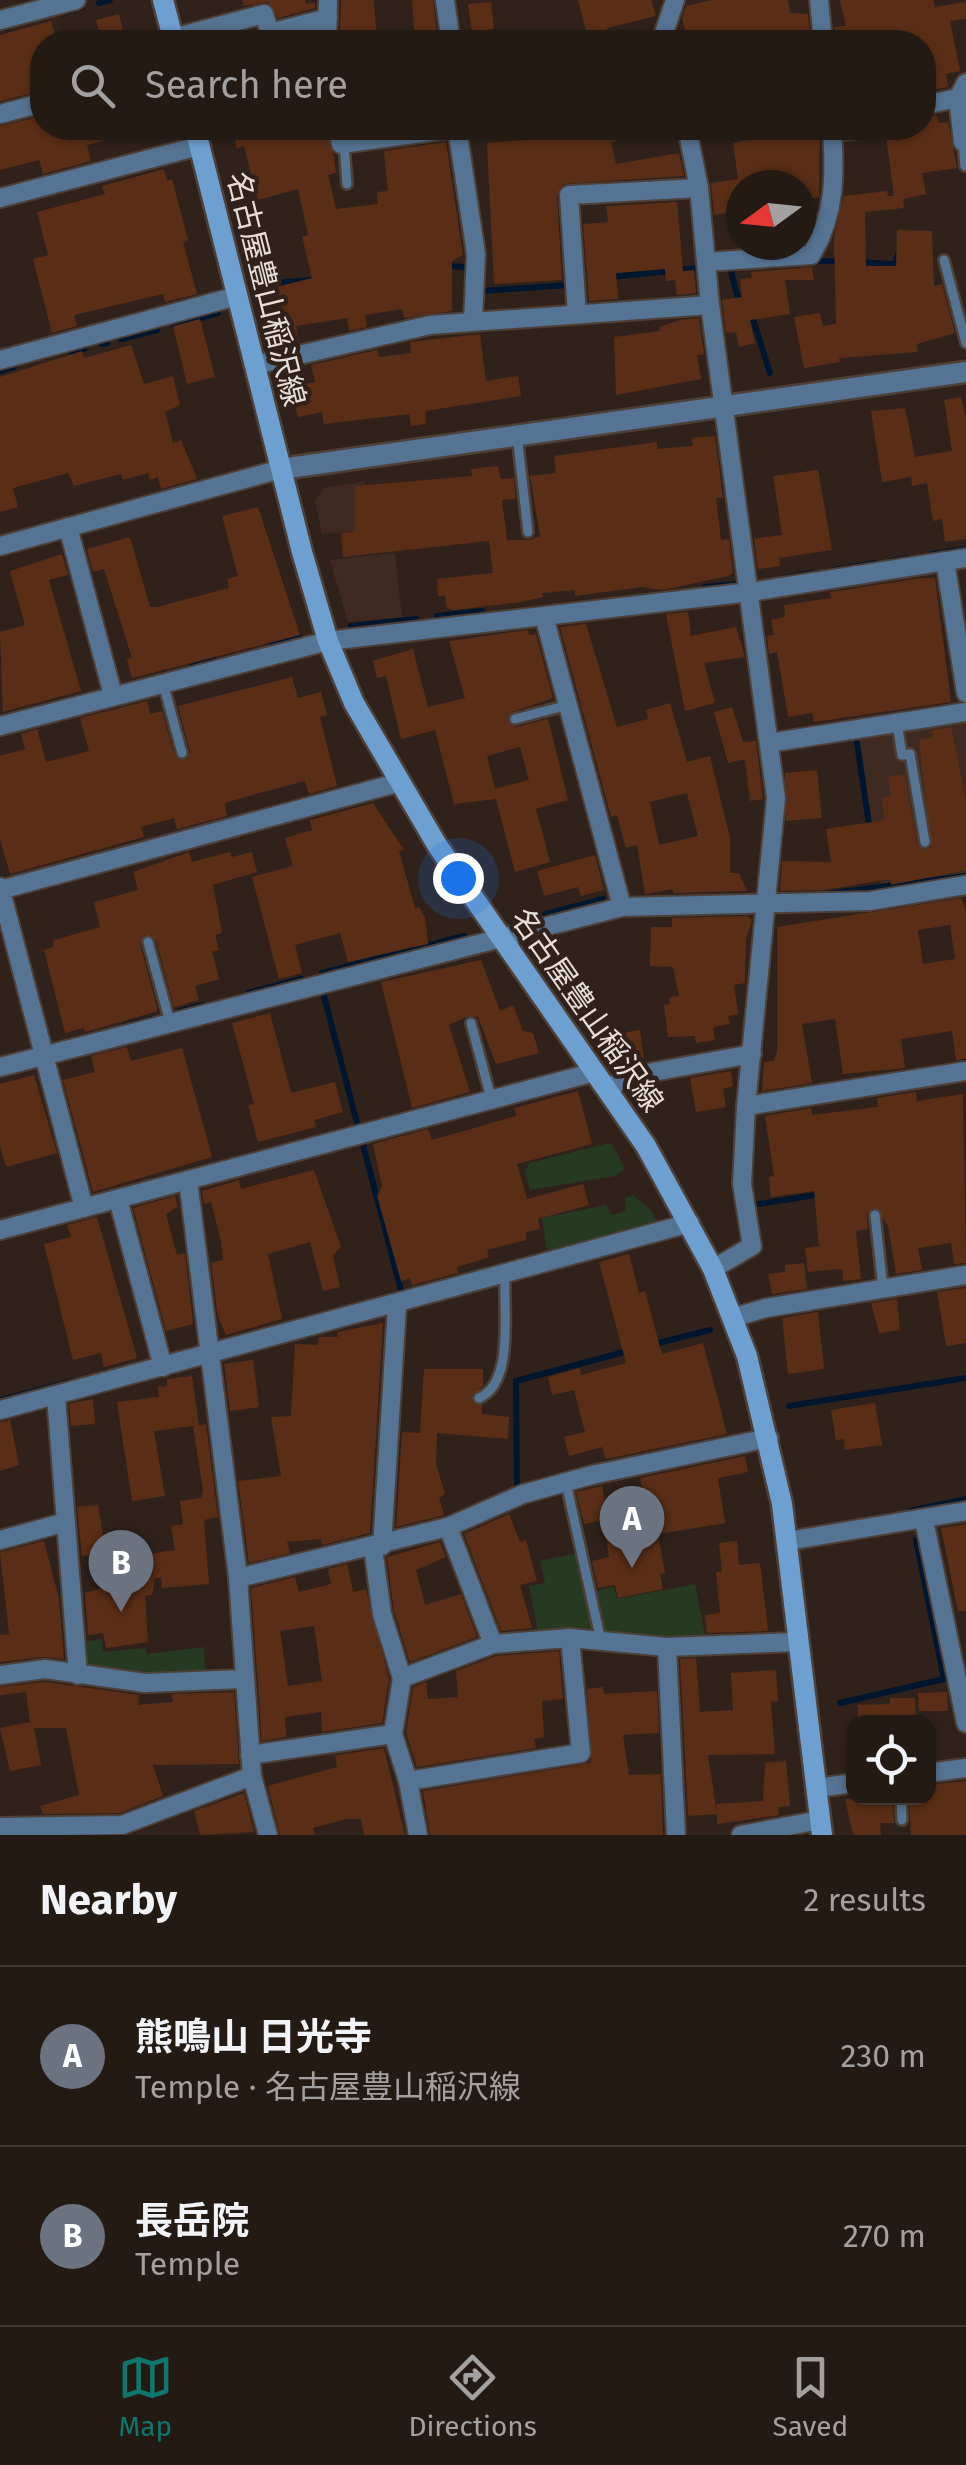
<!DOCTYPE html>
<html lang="en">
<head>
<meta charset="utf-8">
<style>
  body { margin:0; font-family:"Fira Sans","Noto Sans JP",sans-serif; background:#2c231d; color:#f1f3f6 }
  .controls { position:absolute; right:30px; bottom:30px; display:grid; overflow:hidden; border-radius:20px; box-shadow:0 2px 8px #0004 }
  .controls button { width:90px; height:90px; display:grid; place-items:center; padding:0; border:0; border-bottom:2px solid #413834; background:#241a14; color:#f1f3f6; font:50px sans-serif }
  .compass { position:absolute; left:726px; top:170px; width:90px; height:90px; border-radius:50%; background:#241a14; box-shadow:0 2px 8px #0004; rotate:255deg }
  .you { position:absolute; left:458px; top:878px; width:35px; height:35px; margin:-25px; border:8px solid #fff; border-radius:50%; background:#1a73e8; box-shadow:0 0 0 15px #1a73e833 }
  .badge { display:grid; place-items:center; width:65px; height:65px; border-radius:50%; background:#0f766e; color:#fff; font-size:32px; font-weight:700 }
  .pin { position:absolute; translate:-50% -82px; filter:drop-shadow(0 2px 5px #0008) }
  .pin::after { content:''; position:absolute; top:52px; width:35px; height:30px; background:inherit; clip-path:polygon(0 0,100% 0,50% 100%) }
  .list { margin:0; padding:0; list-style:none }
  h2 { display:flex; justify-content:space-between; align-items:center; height:130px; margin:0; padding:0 40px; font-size:42px }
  h2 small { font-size:32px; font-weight:400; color:#a3a1a0 }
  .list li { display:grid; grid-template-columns:65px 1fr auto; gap:30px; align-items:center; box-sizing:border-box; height:180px; padding:0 40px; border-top:2px solid #413834 }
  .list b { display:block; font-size:38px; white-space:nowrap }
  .list p { margin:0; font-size:32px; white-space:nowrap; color:#a3a1a0 }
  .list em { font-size:32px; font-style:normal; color:#a3a1a0 }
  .icon { flex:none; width:55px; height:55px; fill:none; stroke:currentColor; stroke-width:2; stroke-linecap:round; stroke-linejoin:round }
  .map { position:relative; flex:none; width:966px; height:1835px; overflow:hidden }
  .search { position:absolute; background:#241a14; box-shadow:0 2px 8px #0004; left:30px; right:30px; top:30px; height:110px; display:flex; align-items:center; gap:25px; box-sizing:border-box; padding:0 35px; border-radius:40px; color:#a3a1a0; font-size:38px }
  .sheet { height:490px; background:#241a14 }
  nav { display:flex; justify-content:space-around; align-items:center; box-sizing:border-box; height:140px; border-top:2px solid #413834; background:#241a14; font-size:28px; color:#a3a1a0 }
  nav a { display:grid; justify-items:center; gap:5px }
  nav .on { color:#0f766e }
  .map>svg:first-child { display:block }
  .built { fill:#3e2a20 }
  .green { fill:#263921 }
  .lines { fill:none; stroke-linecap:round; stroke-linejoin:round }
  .stream { stroke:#00162f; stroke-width:6 }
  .building { fill:#5a2e16; fill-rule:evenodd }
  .service-casing { stroke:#4d4039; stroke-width:14 }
  .minor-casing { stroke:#4d4039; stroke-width:22 }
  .tertiary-casing { stroke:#4d4039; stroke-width:25 }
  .secondary-casing { stroke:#4d4039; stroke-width:25 }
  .service { stroke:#557392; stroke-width:9 }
  .minor { stroke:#557392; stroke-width:18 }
  .tertiary { stroke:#557392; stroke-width:20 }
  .secondary { stroke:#6e9fd1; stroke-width:20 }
  .labels { text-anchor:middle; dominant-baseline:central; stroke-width:9; stroke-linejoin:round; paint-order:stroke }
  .street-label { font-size:30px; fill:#e8ded9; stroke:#30221b }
</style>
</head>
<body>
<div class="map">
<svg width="966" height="1835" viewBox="0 0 966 1835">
  <rect width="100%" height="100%" fill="#30221b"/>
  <g class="built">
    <path d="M365,481L370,529L322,534L315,501L324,488Z"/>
    <path d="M395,553L402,617L348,622L330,560Z"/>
    <path d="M966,720V873L881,886L857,738Z"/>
  </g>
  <g class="green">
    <path d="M605,1144H612L625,1169L615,1176L530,1190L525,1172L529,1163Z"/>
    <path d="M633,1195L652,1211L656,1221L652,1224L549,1250L546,1247L542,1218L606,1205L612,1215L626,1211L625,1198Z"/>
    <path d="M579,1553L595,1635L539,1636L529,1586L545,1583L540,1561Z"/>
    <path d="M695,1584L706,1640L604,1636L595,1591L614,1587L617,1599Z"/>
    <path d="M102,1639L103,1652L145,1648L147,1654L204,1647L206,1677L180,1680L83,1671L81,1642Z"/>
  </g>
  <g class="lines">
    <g class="stream">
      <path d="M99,3L110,0"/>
      <path d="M66,12L82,7"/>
      <path d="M3,28H6"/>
      <path d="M813,261H840"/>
      <path d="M858,262L895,264L898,254"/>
      <path d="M447,266L467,267"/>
      <path d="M730,267L737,295L743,303"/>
      <path d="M612,277L697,268"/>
      <path d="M262,284L310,280"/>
      <path d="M482,291L569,285"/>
      <path d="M751,313L770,373"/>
      <path d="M174,325L218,313"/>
      <path d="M121,339L157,330"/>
      <path d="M102,344L107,343"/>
      <path d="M71,352L84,349"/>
      <path d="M1,371L14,367"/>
      <path d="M932,554L966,549"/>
      <path d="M891,561L908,558"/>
      <path d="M834,570L875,563"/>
      <path d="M784,578L812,573"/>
      <path d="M705,587L736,584"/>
      <path d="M437,616L482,611"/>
      <path d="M351,626L416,619"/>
      <path d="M271,646L300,638"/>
      <path d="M191,667L215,661"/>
      <path d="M857,743L870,831"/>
      <path d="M826,894L966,876"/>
      <path d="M520,921L603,899"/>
      <path d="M322,973L464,936"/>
      <path d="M248,993L301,979"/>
      <path d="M324,996L358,1127"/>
      <path d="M180,1011L204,1005"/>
      <path d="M125,1026L152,1019"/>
      <path d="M965,1060H966"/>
      <path d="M363,1145L402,1294"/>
      <path d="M759,1204L822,1194"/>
      <path d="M654,1344L710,1330"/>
      <path d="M0,1400L74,1381"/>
      <path d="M789,1406L966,1378"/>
      <path d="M517,1489L516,1381L628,1351"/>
      <path d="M910,1511L966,1499"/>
      <path d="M840,1703L944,1679L916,1540"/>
    </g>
  </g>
  <g class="building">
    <path d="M242,0H305L306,4L315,3V8L278,18L268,2L244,6Z"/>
    <path d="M341,0H374L377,42H346L345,30L340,31Z"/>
    <path d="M412,0H433L438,41L415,42Z"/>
    <path d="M578,0H651L656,16L607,28L611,42H589Z"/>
    <path d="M712,0H788L790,13L808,14L810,38L688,42L682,18L686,6Z"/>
    <path d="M840,0H933L935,7L966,2V19L950,21L960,71L946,74L948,87L924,92V42H835L834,27L846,26Z"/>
    <path d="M491,2L494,29L472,32L468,4Z"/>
    <path d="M119,14L126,42H102L96,20Z"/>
    <path d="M51,21L57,42H42V70L37,72L41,91L0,101V35Z"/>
    <path d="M936,115L939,123L948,122L957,168L922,173L926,194L903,199L904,208L865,212L866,266H896L897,230L932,231L934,286L942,284L955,333L917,344L918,352L839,358L840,362L804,368L794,317L820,313L823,326L836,324L834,237L844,196L887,191L888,196H894L885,128H924V117Z"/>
    <path d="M42,116V128H131L132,133L87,145L91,161L43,174L39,160L0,170V126Z"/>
    <path d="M232,128H326L334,157L336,173L328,175L336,209L378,204L377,192L388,191L384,151L446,142L463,255L452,261V311L404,318L402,309L365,315L367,327L349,331L347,318L296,326L299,342L278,347L264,290L312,278L302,236L308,235L298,189L258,200L244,146L237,148Z"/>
    <path d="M522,128H646L647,133L611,142L616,164L679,153L684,176L563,184L557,196L562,280L494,284L487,143L524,140Z"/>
    <path d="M788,128H820L819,197L801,201V185H741V211L714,215L711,183L738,179L733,143L788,132Z"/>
    <path d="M164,169L167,181L172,179L188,240L183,242L197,294L165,302L163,294L74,315L77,326L52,333L33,259L48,255L37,212L105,194L102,186Z"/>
    <path d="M677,202L683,271L694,270L696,293L677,295L675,280L666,281L665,269L616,273L618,299L589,301L583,224L608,222L606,206Z"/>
    <path d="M812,267L814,280H785L790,314L750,320L755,343L739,347L736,332L726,333L722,300L742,297L740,279L752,278L751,272Z"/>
    <path d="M699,318L704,354L697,355L701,379L616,395L614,337L660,331L659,327L680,320Z"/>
    <path d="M200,319L215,377L187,384L173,326Z"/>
    <path d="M480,334L486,381L518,376L521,396L425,411L426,424L411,426L409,414L324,424L322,412L298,417L290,387L315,382L311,365L377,350L379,357L411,353L410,342Z"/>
    <path d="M131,345L144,384L173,376L180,405L165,412L173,443L181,440L197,479L161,489L158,477L150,480L148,473L123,480L121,474L74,486L68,473L13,488L18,507L0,512V377L82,351L84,358Z"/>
    <path d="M961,397L966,417V539L945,542L942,519L933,521L927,483L912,486L911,477L882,482L871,411L905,408L915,457L952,451L944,400Z"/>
    <path d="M715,436L723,498H716L721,540L729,539L733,573L728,576L662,590L642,587L575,596V590L542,593L543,597L521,602L453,610L446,607L445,596H438L437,579L493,573L489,541L343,557L341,533L355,531V486L472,476L471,469L498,466L501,479L514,478L516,499L502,500L507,540H530L540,536L530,476L556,473L554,456L657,442V449L693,446L692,438Z"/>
    <path d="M818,470L832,550L779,558L780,566L758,569L754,539L782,535L773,476Z"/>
    <path d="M258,507L300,635L132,678L127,659L132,658L104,569L93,572L87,549L130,537L150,607H157L229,588L227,579L238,576L222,516Z"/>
    <path d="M62,554L68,575L49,580L81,691L3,712L0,632L25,625L10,571Z"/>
    <path d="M922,578H935L951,702L814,722L812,713L788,717L777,652L769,654L767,636L774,635L771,620L785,617L784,605L831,598L830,592Z"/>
    <path d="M688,612L691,636L736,627L745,657L704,663L715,703L685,711L666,614Z"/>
    <path d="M586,624L617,727L648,719L646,710L670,703L687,762L710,756L730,838V873H739L747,891L673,893V889L645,894L637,845L626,848L617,815L611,817L560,627ZM687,793L698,836L659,845L650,802Z"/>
    <path d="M528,630L529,635L536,634L553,698L512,712L507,720L516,727L548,719L568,800L536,809L550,862L515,872L496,799L454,804L435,730L401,739L386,676L377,678L373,661L413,649L428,707L465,698L449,641ZM520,747L529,780L495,789L487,756Z"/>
    <path d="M292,677L298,698L321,692L327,715L320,717L337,786L309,794L305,781L259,793L225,803L227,816L177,829L174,818L141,827L144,837L10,874L0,839V756L25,749L21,734L37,729L46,762L89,751L80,718L147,701L150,714L162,711L175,756L183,761L190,752L178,706Z"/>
    <path d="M732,707L743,742L756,741L763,799L750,801L745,759L728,763L714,712Z"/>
    <path d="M951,727L966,802V870L891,885L890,879L824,890L780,891L782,861L831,862L826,829L885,820L881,798L891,796L888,777L905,774L917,844L923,850L931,848L919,740L933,737L932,730Z"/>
    <path d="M817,770L822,818L786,821L785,773Z"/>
    <path d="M373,803L404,850L399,851L415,908L419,907L425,918L428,944L348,962L340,933L295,945L302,973L279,979L252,877L293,866L285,838L312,830L310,820Z"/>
    <path d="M189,852L192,862L230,852L232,857L252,852L257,872L213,885L222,933L215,935L219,950L212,952L219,979L195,986L199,1000L174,1007L156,940L145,935L140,944L158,1011L85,1032L84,1028L65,1033L44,950L53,947L54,940L100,927L94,902L138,890L133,872Z"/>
    <path d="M595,855L604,890L581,896L578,887L544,896L537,871Z"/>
    <path d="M961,898L966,911V1059L956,1060L952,1031L901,1039L905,1068L843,1074L835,1019L802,1024L812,1083L762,1091L764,1062L773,1061L777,1053V927ZM950,925L955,959L923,964L918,930Z"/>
    <path d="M747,916L752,920L746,939L745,983L734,985L738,1014L728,1016L730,1024L713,1027L715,1040L696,1043L695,1036L668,1037L664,1005L670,1004L669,997L679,996L673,967L650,966L651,927H672V918Z"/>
    <path d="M481,960L500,1011L513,1005L523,1031L533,1033L539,1053L496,1064L478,1017L468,1016L449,1025L470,1092L412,1108L381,982Z"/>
    <path d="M270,1013L291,1093L335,1082L343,1112L314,1120L316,1127L258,1142L248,1105L254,1104L232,1023Z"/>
    <path d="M640,1030L644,1061L627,1063L616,1053L614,1034Z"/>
    <path d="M127,1047L131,1061L182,1048L212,1157L93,1192L63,1080L95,1072L91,1056Z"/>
    <path d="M731,1071L733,1086L723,1089L726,1107L696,1112L690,1078Z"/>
    <path d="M34,1075L57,1153L6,1167L0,1146V1084Z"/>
    <path d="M578,1091L592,1144L517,1164L527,1199L583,1184L589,1205L538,1219L540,1229L526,1232V1240L487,1250L489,1257L457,1267L458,1273L412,1285L410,1278L401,1281L377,1196L382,1186L373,1144L428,1129L432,1140L516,1116L514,1108Z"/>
    <path d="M916,1092L917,1101L963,1094L966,1263L954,1264L951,1243L918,1248L922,1270L896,1274L888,1226L875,1207L867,1213L868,1229L856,1231L861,1279L843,1281L842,1269L808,1272L805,1248L819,1246L814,1191L771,1197L769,1177L774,1176L765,1116L811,1108L812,1115L878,1107L877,1098Z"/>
    <path d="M314,1170L341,1247L333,1255L340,1287L323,1291L310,1242L268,1254L282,1319L226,1335L218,1317L211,1263L223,1260L221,1241L211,1202L204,1204L202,1191L239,1180L241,1189Z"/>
    <path d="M175,1196L178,1207L166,1214L177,1255L185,1253L193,1324L166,1331L133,1208Z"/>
    <path d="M97,1217L137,1358L104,1367L101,1353L73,1360L44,1244L71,1237L67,1225Z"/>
    <path d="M629,1254L639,1293L645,1291L662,1354L703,1343L727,1434L606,1459L602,1447L569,1456L564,1437L585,1432L574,1390L552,1395L548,1377L580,1368L581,1375L626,1363L599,1262Z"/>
    <path d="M804,1263L807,1289L772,1294L768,1274L785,1272V1265Z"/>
    <path d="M966,1288V1343L946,1346L937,1292Z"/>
    <path d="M897,1299L900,1330L879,1333L871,1303Z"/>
    <path d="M818,1312L824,1369L788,1374L782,1318Z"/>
    <path d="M383,1323L370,1533L322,1545L321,1539L287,1542L290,1553L249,1563L238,1481L281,1476L271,1417L291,1416L295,1344L318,1345L319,1337H338L337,1332Z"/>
    <path d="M253,1360L259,1407L230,1411L224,1364Z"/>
    <path d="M424,1369H483V1385L471,1400L482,1405V1414L509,1417L508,1439L437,1433L436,1464L445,1494L439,1498L444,1515L396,1527L402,1432L420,1433Z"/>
    <path d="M192,1376L199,1425L154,1431L165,1496L132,1501L117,1402L159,1397L158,1387L167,1386V1379Z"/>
    <path d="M93,1399L95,1424L71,1426L69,1404Z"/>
    <path d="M875,1403L882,1445L845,1450L844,1439L836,1440L831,1410Z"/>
    <path d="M10,1420L19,1465L0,1471V1422Z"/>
    <path d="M206,1424L218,1517L204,1520L209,1584L162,1588L161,1578H155L152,1595L145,1596L148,1642L106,1648L103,1633L88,1635L85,1593L109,1586L105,1560L175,1550L171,1526L183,1524L180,1501L201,1498L203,1491L193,1426Z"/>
    <path d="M745,1456L748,1472L718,1478L725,1523L658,1534L665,1573L660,1574L663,1589L618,1598L615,1585L598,1588L592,1561L609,1557L603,1520L584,1524L576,1492L602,1486L606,1507L645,1498L640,1478Z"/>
    <path d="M98,1505L106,1554L82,1556L77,1507Z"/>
    <path d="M509,1514L520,1542L526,1540L537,1581L520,1585L532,1628L501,1631L464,1534Z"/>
    <path d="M966,1524V1611H958L941,1528Z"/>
    <path d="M44,1541L59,1599L64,1659L43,1657L0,1662V1635L9,1634L0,1552Z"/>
    <path d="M737,1541L739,1565L760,1563L768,1631L707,1633L705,1615L720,1613L716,1572L722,1571L719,1543Z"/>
    <path d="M440,1542L446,1557L416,1570L425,1605L461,1594L477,1637L410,1662L394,1611L387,1557Z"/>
    <path d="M347,1564L353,1592L366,1589L389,1679L382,1723L322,1732L321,1712L285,1717L286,1737L262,1741L251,1588L295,1577L299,1592L331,1584L328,1569ZM314,1626L322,1681L288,1686L280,1631Z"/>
    <path d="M559,1651L563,1699L542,1701L544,1737L534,1739L536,1748L417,1767L406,1733L413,1687L426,1682L428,1699L458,1697L456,1671L496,1656Z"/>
    <path d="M696,1658L700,1712L733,1710L731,1673L776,1670L778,1701L771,1702L775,1754L708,1755L717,1814L716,1804L763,1801L765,1763L786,1761L790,1806L778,1807L779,1815L717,1824V1814L688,1816L680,1659Z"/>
    <path d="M45,1682L139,1695L138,1705L173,1702L172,1694L234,1692L239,1764L153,1765L163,1796L120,1813L43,1814L40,1806L79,1795L66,1728H34L41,1765L10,1771L0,1728L30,1722L26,1692L0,1695V1687Z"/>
    <path d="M603,1687L604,1694L657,1691L659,1733L623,1735L629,1775L661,1774L663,1835H430L423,1791L591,1763L587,1689Z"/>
    <path d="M947,1692L948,1711H919L918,1693Z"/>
    <path d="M890,1698H915L916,1722H858V1705L890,1704Z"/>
    <path d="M384,1748L405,1835H364L361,1819H346L313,1828L315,1835H280L268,1786L337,1767L335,1756L325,1757Z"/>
    <path d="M966,1781V1835H911L909,1798H928V1785Z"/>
    <path d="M244,1793L254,1832L200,1835L194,1811Z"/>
    <path d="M868,1798V1803L893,1800L894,1823H880L881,1835H853L845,1799Z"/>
  </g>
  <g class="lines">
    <g class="service-casing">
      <g id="service">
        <path d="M963,142L965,166"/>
        <path d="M344,143L347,184"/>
        <path d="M944,260L966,343"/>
        <path d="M517,435L528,532"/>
        <path d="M163,683L182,753"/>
        <path d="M515,719L568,705"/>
        <path d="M897,723L902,755L910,754L925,842"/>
        <path d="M148,942L170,1022"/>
        <path d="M471,1023L491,1098"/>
        <path d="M875,1215L883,1288"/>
        <path d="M479,1398C515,1383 503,1308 505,1275"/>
        <path d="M566,1483L601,1641"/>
        <path d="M901,1798L902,1820"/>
      </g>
    </g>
    <g class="minor-casing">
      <g id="minor">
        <path d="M445,0L451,42"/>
        <path d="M819,0L823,42"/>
        <path d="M0,20L76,0"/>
        <path d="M173,38L264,14L270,33L328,18"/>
        <path d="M327,42L328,0"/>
        <path d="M661,42L675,0"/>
        <path d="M966,83L958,98L963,142L966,141"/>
        <path d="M924,105L958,98"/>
        <path d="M0,114L42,103"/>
        <path d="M338,128L341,144L457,128"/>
        <path d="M457,128L476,254L473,321"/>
        <path d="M687,128L699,188L710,305L776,798L746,1106L742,1184L752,1246L713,1269"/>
        <path d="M832,132L870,128"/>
        <path d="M0,198L199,146"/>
        <path d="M706,262L811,255C836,215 835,173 832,128"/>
        <path d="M577,314L569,195L699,188"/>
        <path d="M0,360L237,296"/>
        <path d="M255,365L430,325L710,305"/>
        <path d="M68,527L113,695"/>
        <path d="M0,546L281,469"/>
        <path d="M945,561L966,693"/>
        <path d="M544,616L622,907"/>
        <path d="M0,726L328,641L750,592L966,558"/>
        <path d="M769,743L966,712"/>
        <path d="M0,887L84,1208"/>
        <path d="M0,890L397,783"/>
        <path d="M0,1067L622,907L870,901L966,885"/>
        <path d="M606,1089L631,1076L752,1054"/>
        <path d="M746,1106L966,1071"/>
        <path d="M188,1180L238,1578L252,1776L268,1835"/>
        <path d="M118,1199L163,1367"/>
        <path d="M0,1230L595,1072"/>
        <path d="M732,1318L766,1308L966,1275"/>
        <path d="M56,1396L78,1675"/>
        <path d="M0,1410L690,1223"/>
        <path d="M924,1520L966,1723"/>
        <path d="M448,1527L493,1644"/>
        <path d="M0,1540L66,1522"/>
        <path d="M788,1541L966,1511"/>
        <path d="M382,1546L397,1306"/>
        <path d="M373,1548L382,1614L402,1678"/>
        <path d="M238,1578L448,1527L523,1494L592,1475L769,1438"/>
        <path d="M667,1647L676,1835"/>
        <path d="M0,1675L45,1669L145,1683L243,1679"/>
        <path d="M250,1755L393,1734"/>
        <path d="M928,1773L966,1768"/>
        <path d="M408,1781L581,1753L570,1638"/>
        <path d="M817,1788L854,1783"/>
        <path d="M0,1827L122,1825L252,1776"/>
        <path d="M418,1835L408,1781L393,1734L402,1678L493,1644L570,1638L667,1647L797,1642"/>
        <path d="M741,1835L820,1820"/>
      </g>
    </g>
    <g class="tertiary-casing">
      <path id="tertiary" d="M281,469L966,372"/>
    </g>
    <g class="secondary-casing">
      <g id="secondary">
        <path d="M163,0L174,42"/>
        <path d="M195,128L302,552L328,641L354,703L437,845L646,1146L713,1269L747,1356L782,1504L822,1835"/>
      </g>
    </g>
    <use href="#service" class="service"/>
    <use href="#minor" class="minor"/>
    <use href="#tertiary" class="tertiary"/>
    <use href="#secondary" class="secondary"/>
  </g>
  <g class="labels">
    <g class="street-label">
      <text transform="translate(266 289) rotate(76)">名古屋豊山稲沢線</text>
      <text transform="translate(587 1010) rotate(55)">名古屋豊山稲沢線</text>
    </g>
  </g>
</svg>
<div class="controls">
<button><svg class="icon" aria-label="locate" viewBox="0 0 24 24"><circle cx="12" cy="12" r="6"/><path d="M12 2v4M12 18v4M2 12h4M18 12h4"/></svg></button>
</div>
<svg class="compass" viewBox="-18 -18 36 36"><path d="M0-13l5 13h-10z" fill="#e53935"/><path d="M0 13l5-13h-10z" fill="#a3a1a0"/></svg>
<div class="you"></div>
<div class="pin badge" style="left:632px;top:1568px;background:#6b7280">A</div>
<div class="pin badge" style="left:121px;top:1612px;background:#6b7280">B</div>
<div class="search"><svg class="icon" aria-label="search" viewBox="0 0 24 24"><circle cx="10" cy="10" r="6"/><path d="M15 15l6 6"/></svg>Search here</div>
</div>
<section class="sheet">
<h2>Nearby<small>2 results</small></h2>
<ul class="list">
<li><span class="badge" style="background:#6b7280">A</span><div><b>熊鳴山 日光寺</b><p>Temple · 名古屋豊山稲沢線</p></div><em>230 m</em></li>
<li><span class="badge" style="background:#6b7280">B</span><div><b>長岳院</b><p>Temple</p></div><em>270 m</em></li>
</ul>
</section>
<nav>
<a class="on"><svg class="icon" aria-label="map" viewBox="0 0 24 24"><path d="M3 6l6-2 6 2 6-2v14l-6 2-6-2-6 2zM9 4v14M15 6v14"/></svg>Map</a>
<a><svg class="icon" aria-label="directions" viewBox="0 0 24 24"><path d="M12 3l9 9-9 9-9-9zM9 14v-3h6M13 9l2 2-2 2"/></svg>Directions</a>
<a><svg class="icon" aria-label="saved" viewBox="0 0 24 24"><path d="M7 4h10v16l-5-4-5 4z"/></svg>Saved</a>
</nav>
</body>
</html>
